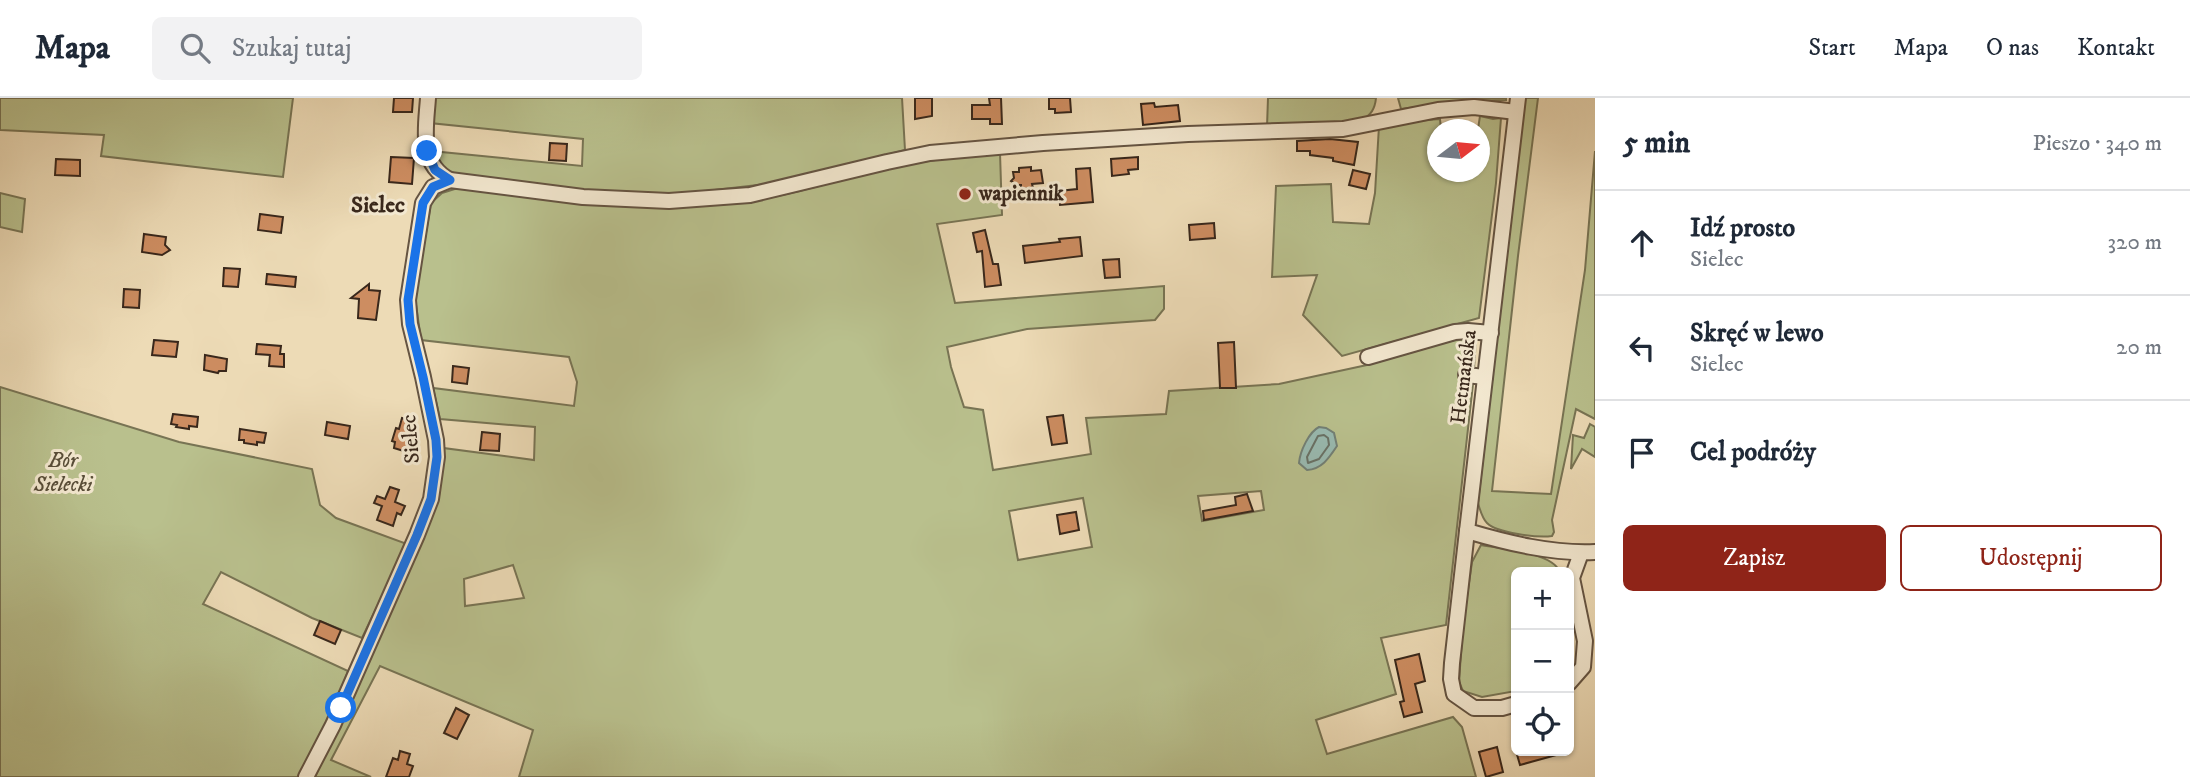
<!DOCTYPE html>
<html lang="pl">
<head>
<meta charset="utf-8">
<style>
  body { margin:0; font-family:"IM FELL DW Pica",serif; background:#f2f2f3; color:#1f2937 }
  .controls { position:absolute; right:21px; bottom:21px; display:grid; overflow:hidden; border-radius:10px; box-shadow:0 2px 5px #0004 }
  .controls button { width:63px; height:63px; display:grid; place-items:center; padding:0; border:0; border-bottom:2px solid #e0e1e3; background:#fff; color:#1f2937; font:35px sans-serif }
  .compass { position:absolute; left:1427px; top:21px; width:63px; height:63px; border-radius:50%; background:#fff; box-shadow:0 2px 5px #0004; rotate:74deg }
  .stop { position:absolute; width:21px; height:21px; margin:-16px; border:5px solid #1a73e8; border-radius:50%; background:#fff }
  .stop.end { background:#1a73e8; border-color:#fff; box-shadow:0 2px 7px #0008 }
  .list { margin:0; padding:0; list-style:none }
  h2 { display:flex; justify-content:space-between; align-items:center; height:91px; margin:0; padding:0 28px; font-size:30px }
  h2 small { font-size:23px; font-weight:400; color:#747a83 }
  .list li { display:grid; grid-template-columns:46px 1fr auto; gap:21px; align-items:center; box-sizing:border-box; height:105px; padding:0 28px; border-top:2px solid #e0e1e3 }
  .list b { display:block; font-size:26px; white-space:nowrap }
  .list p { margin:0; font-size:23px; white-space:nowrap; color:#747a83 }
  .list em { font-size:23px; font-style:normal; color:#747a83 }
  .actions { display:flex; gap:14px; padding:21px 28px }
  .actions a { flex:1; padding:16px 0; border:2px solid #8f2418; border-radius:10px; text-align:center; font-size:24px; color:#8f2418 }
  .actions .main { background:#8f2418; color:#fff }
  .icon { flex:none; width:38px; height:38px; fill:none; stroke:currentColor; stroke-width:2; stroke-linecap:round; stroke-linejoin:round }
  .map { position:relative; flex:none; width:1595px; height:679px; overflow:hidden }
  header { display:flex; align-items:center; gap:42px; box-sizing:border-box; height:98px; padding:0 35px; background:#fff; border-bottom:2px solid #e0e1e3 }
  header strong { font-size:33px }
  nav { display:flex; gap:38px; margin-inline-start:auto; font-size:24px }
  .search { width:490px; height:63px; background:#f2f2f3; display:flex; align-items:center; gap:18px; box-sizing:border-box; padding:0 24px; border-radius:10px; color:#747a83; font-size:26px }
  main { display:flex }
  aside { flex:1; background:#fff }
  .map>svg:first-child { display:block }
  .green { fill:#b9c08d; stroke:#787454; stroke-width:2; fill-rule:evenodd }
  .water { fill:#99bbb2; stroke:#728076; stroke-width:2 }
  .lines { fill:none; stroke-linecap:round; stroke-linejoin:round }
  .shore { stroke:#687166; stroke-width:2 }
  .building { fill:#cd8d61; stroke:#38271b; stroke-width:2 }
  .minor-casing { stroke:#655442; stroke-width:18 }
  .minor { stroke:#f3e8d0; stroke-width:14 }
  .route { stroke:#1a73e8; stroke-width:9 }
  .poi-dot { fill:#8f2418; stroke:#f3e8d0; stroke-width:2.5 }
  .labels { text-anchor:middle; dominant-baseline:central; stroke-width:6; stroke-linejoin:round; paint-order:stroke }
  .poi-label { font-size:21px; font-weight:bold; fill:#38271b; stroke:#f3e8d0; text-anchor:start }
  .street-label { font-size:21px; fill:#38271b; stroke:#f3e8d0 }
  .park-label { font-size:21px; font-style:italic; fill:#584d38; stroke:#f3e8d0 }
  .neighbourhood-label { font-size:23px; font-weight:bold; fill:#38271b; stroke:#f3e8d0 }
</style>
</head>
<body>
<header>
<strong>Mapa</strong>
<div class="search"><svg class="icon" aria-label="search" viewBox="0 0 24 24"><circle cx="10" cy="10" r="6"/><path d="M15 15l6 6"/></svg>Szukaj tutaj</div>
<nav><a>Start</a><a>Mapa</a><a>O nas</a><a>Kontakt</a></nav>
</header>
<main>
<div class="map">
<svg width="1595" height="679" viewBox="0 0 1595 679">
  <rect width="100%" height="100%" fill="#eddbb6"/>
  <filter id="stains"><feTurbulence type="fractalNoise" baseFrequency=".00286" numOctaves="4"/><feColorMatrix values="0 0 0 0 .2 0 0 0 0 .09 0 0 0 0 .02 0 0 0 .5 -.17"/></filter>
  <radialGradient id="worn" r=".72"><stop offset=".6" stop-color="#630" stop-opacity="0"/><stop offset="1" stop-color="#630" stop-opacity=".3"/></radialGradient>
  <g class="green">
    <path d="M0,0H293L283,79L101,58L104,37L0,32Z"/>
    <path d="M432,0H902L905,52L783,84L680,96H592L457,78L443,72L431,53L582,68L583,41L430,25Z"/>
    <path d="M1268,0H1376C1375,11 1371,17 1361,23L1267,29Z"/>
    <path d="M1398,0H1506V2L1464,3L1401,11Z"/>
    <path d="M1524,0H1538L1518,158L1492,393L1551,396L1585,172L1595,53V321L1576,311L1552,422L1554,434L1552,438C1538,440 1497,435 1487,425C1482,420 1480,412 1478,405Z"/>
    <path d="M1480,18L1493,21L1501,20L1496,85L1479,220L1342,258L1303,217L1317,177L1272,179L1276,88L1331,86L1333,124L1369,126L1375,95L1379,28L1414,23L1440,21L1441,31L1437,32V74H1479L1478,31Z"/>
    <path d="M1000,55L1002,117L937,126L955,205L1164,188V211L1155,222L1027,231L947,249L951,269L964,309L983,312L993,372L1091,356L1086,320L1166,316L1169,293L1279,286L1367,267L1454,242L1476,240L1473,286L1446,527L1381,540L1396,596L1316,622L1327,656L1453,619L1462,629L1476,679H519L533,632L380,568L331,662L371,679H315L430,423L439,398L443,350L534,362L535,329L440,321L433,290L574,308L577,284L569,259L421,242L415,200L431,105L442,95L461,89C554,101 649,117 743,104C789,98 834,83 879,72C919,63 959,59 1000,55ZM1261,393L1264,412L1202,423L1198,398ZM1083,400L1092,449L1018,462L1009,413ZM513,467L524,500L465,508L464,481Z"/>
    <path d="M0,95L25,101L22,134L0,129Z"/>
    <path d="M0,289L179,344L312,371L320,407L336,420L407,446L362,540L312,520L221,474L203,506L348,573L323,638L299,679H0Z"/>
    <path d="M1590,326L1595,329V359L1582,351L1571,371L1573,337L1584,340Z"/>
    <path d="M1481,447C1501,451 1552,454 1560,474H1516V593L1482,599L1463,593L1459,584L1463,526L1472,464Z"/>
  </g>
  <path class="water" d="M1319,329L1326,330L1334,335L1337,348C1329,360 1322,371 1307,372L1299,365C1300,353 1309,334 1319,329Z"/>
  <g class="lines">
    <path class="shore" d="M1324,337L1328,340L1329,347L1319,361L1308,365L1307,359L1318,338Z"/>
  </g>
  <g class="building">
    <path d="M394,0H413L412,14H393Z"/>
    <path d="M915,0H932V18L915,21Z"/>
    <path d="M989,0H1001L1002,26H990V21H972V7H990Z"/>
    <path d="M1049,0H1070L1071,14L1055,15V11H1049Z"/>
    <path d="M1154,5L1155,9L1178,7L1180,23L1143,27L1141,6Z"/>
    <path d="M1330,41L1358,44L1354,67L1333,63V60L1310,57V53H1297V43Z"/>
    <path d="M550,45L567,46L566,63L549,62Z"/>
    <path d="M391,59L414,60L412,86L389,84Z"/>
    <path d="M1138,59V71L1128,72L1129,76L1112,78L1111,61Z"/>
    <path d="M56,61L80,62V78L55,77Z"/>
    <path d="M1031,69V73L1041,72L1043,85L1032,86L1033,90L1021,91V87H1017L1011,83L1014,80L1013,74H1019V70Z"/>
    <path d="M1090,70L1093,104L1060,107L1059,93L1077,91L1076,71Z"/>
    <path d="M1353,72L1370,76L1366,91L1349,87Z"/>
    <path d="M260,116L283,119L281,135L258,132Z"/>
    <path d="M1214,125L1215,140L1190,142L1189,127Z"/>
    <path d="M985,132L993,166H998L1001,187L985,189L982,153L977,154L973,135Z"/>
    <path d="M144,136L166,139L165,147L170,152L162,157L142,154Z"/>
    <path d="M1080,139L1082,158L1025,165L1023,148L1060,144L1059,141Z"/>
    <path d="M1119,161L1120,179L1105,180L1103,162Z"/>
    <path d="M224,170L240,171L238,189L223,188Z"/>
    <path d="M267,176L296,179L295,189L266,186Z"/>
    <path d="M369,186V192L380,193L376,222L358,220L359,201L351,200Z"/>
    <path d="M124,191L140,192L139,210L123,209Z"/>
    <path d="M154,242L178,244L176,259L152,257Z"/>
    <path d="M1234,244L1236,290H1220L1218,245Z"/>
    <path d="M257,246L281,248L280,256H284V269L269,268L270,257L256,256Z"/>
    <path d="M205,257L227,261L226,273H219L218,275L204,272Z"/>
    <path d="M453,268L469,270L467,286L452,284Z"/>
    <path d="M173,316L198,319L197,329L189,328V331L176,329L177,327L171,326Z"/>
    <path d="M1063,317L1067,345L1052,347L1047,319Z"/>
    <path d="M402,320L415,324L410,340L414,341L410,355L394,350L395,344L392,343L396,330L399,331Z"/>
    <path d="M327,324L350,328L348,341L325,337Z"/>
    <path d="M240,331L266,335L264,345L257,344V347L244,345V342H239Z"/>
    <path d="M482,334L500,336L499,353L480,352Z"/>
    <path d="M390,389L399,392L395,404L405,408L401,417L397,415L393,428L377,422L382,408L374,405L377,398L385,401Z"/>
    <path d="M1247,396L1253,413L1204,422L1203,413L1236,407L1235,399Z"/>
    <path d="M1076,414L1079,432L1060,436L1057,417Z"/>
    <path d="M320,523L341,532L335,546L314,537Z"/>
    <path d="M1419,556L1425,583L1415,586L1422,614L1404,619L1400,604L1404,603L1395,562Z"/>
    <path d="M456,610L469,617L457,641L444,635Z"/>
    <path d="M1497,649L1503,674L1486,679L1479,654Z"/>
    <path d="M400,653L410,656L407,666L413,668L409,679H386L393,660L398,662Z"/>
    <path d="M1516,653H1560V656L1520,667Z"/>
  </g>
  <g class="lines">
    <g class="minor-casing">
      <g id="minor">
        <path d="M428,0C426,30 418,66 450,82L583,99L669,103L750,97L887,64L930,55L1043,45L1188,36L1343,31L1438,12L1474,9L1516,14"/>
        <path d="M1518,0L1467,433C1508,445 1552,456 1595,454"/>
        <path d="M1368,259L1455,234L1468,233L1491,235"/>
        <path d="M1466,277L1485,279"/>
        <path d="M1467,433L1452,565L1451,581L1454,596L1474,610H1502L1516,606"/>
        <path d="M1569,585L1583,569L1585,543L1572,480L1581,455"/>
        <path d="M306,679L333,627L417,437L431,401L437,359L436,342L423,279L410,226L408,202L423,105L433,89L450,82"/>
      </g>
    </g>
    <use href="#minor" class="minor"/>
  </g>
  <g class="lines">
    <path class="route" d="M341,610L417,437L431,401L437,359L436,342L423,279L410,226L408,202L423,105L433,89L450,82L435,72L427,53"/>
  </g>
  <circle class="poi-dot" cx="965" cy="96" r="7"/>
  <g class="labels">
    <g class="poi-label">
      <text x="979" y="96">wapiennik</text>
    </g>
    <g class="street-label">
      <text transform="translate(1464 279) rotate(-83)">Hetmańska</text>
      <text transform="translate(411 341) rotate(-95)">Sielec</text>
    </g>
    <g class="park-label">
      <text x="63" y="363">Bór<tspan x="63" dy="24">Sielecki</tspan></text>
    </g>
    <g class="neighbourhood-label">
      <text x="378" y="107">Sielec</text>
    </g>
  </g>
  <rect width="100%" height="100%" filter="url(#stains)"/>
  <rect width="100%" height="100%" fill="url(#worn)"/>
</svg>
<div class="controls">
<button>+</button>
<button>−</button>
<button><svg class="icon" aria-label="locate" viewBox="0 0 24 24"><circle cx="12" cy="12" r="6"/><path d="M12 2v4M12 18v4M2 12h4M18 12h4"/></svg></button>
</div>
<svg class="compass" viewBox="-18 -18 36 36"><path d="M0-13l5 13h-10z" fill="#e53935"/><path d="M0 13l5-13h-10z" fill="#747a83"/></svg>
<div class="stop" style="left:341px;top:610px"></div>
<div class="stop end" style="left:427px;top:53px"></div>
</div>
<aside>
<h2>5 min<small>Pieszo · 340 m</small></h2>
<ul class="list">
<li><svg class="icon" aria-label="ahead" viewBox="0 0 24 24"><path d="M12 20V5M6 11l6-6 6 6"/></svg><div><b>Idź prosto</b><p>Sielec</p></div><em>320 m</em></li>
<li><svg class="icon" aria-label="left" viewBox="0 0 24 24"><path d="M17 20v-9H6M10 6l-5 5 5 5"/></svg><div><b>Skręć w lewo</b><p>Sielec</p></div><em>20 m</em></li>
<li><svg class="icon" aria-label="arrive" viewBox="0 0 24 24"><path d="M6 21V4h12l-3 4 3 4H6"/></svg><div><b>Cel podróży</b></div></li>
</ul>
<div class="actions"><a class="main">Zapisz</a><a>Udostępnij</a></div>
</aside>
</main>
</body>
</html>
